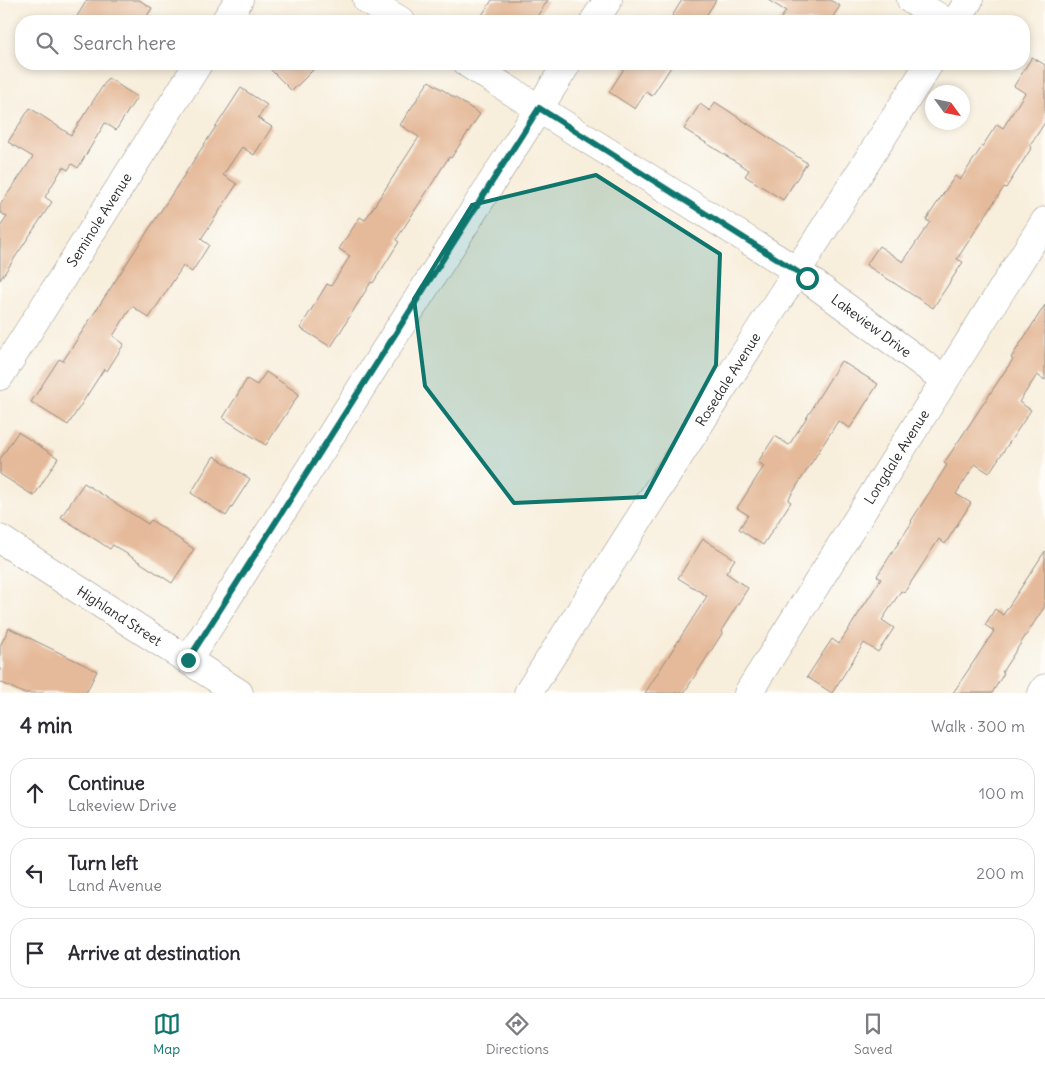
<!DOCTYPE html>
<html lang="en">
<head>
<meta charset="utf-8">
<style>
  body { margin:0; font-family:Delius,sans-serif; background:#f7f7f7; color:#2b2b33 }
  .compass { position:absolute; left:925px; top:85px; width:45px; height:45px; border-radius:50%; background:#fff; box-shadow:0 2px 8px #0003; rotate:123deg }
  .stop { position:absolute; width:15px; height:15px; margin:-11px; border:4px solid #0f766e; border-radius:50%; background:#fff }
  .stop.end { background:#0f766e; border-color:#fff; box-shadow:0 1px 5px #0008 }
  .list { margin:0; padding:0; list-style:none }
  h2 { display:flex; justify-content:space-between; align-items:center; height:65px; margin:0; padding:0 20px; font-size:21px }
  h2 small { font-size:16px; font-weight:400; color:#7c7c81 }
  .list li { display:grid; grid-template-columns:32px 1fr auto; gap:15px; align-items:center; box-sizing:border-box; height:70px; margin:0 10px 10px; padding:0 10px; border:1px solid #e1e1e2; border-radius:20px }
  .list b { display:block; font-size:19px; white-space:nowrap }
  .list p { margin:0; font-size:16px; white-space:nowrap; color:#7c7c81 }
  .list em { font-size:16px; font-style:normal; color:#7c7c81 }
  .icon { flex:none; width:28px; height:28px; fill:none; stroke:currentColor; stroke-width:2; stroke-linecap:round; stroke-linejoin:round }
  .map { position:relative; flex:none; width:1045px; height:693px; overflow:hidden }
  .search { position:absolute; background:#fff; box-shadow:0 2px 8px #0003; left:15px; right:15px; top:15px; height:55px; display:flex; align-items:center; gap:12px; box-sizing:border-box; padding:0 18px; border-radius:20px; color:#7c7c81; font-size:19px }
  .sheet { height:305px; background:#fff }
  nav { display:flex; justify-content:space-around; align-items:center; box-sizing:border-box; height:70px; border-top:1px solid #e1e1e2; background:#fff; font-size:14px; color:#7c7c81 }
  nav a { display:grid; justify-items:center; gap:2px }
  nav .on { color:#0f766e }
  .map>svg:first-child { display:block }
  .building { fill:#e5ba9a }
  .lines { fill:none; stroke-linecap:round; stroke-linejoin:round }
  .minor-casing { stroke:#928c84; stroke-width:29 }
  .minor { stroke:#fff; stroke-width:28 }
  .route { stroke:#0f766e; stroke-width:6 }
  .marked { fill:#0f766e; fill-opacity:0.2; stroke:#0f766e; stroke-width:4; stroke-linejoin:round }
  .labels { text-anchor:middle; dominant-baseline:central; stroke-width:4; stroke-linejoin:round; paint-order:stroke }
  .street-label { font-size:14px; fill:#2b2b2b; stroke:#fdfcf7 }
</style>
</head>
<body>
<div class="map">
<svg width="1045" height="693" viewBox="0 0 1045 693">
  <rect width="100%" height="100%" fill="#fdfcf7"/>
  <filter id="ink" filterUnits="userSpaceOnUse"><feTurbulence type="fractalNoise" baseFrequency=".02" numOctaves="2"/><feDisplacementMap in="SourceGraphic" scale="10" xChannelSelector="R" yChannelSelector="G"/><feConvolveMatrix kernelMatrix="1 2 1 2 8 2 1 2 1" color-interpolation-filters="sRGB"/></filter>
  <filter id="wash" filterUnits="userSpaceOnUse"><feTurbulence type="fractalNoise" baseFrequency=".0096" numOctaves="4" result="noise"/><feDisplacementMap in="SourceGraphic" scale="20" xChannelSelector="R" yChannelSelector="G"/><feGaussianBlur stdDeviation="1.12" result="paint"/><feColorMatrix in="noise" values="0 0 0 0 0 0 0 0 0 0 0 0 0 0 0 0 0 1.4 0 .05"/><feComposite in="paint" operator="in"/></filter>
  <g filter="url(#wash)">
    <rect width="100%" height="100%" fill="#f8eedc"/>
    <g id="blocks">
      <g class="building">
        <path d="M87,0H139L152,8L144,21H74Z"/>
        <path d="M492,0H548L534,21H478Z"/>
        <path d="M682,0H716L703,21H669Z"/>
        <path d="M768,0H830L840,6L830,21H779L786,11Z"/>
        <path d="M1032,57L1045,65V122L1030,146L1032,147L1006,188L1004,187L957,259L963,262L933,308L866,265L879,246L903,262L930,222L926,220L955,176L960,180L997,124L1003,128L1025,93L1014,86Z"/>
        <path d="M265,64H319L292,91Z"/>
        <path d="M627,64H673L652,96L646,92L635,109L609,92Z"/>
        <path d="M108,78L137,97L116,130L105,123L78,168L72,164L68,170L63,167L45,197L52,202L0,280V227L7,217L0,212V205L33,157L8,142L30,108L71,135Z"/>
        <path d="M429,81L480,114L451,158L449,157L396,240L399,242L373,283L371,282L331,347L300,328L327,284L331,286L350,256L339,249L360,217L365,220L419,137L400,125Z"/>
        <path d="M241,88L267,105L258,118L272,127L254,155L242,147L223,175L237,184L201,239L209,245L192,272L183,266L149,318L132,306L113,336L124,344L107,371L104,369L68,425L31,402L59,359L63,361Z"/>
        <path d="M715,102L807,163L783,200L745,176L749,170L684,129L700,104L710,111Z"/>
        <path d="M1045,305V380L1037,375L1019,402L1031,410L989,473L975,464L956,494L971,503L945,544L939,539L904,593L901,591L882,620L894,628L878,652L864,643L832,693L807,677L832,639L839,644L881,579L877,576L912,522L911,521L947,465L944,463L1013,359L1011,358Z"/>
        <path d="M841,361L878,384L850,428L838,421L788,500L791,502L763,545L739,529L748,515L737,508L764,466L758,462L775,436L789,445L814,406H813Z"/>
        <path d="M266,372L299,394L266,445L223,418L247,379L257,385Z"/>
        <path d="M18,432L58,458L34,496L0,474V459Z"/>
        <path d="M214,456L250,479L226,516L191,493Z"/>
        <path d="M84,483L148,524L151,520L194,549L172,583L113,545L110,549L61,517Z"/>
        <path d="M703,539L735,559L726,573L748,588L721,631L723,632L684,693H645L707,596L678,578Z"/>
        <path d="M1045,551V606L1002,672L1004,673L992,693H953L994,631L985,625L995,609L1003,615Z"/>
        <path d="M9,628L97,671L86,693H23L0,682V646Z"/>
      </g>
    </g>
  </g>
  <g filter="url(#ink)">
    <use href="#blocks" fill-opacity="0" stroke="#928c84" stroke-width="1"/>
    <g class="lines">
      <g class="minor-casing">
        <g id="minor">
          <path d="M367,0L401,21"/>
          <path d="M911,0L945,21"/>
          <path d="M225,21L239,0"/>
          <path d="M594,21L608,0"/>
          <path d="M956,21L969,0"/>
          <path id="s1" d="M468,64L797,271L945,380"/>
          <path id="s2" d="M0,376L198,64"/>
          <path id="s3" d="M0,539L239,693"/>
          <path d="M188,660L567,64"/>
          <path id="s4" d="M528,693L929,64"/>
          <path id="s5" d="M748,693L1045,221"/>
          <path d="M1042,693L1045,688"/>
        </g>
      </g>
      <use href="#minor" class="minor"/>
    </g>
  </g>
  <g class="lines" filter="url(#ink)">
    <path class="route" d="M188,660L539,108L807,278"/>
  </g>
  <path class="marked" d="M596,175L720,254L716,365L645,497L514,503L425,386L414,299L472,205Z"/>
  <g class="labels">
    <g class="street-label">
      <text stroke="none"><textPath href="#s2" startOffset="185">Seminole Avenue</textPath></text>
      <text stroke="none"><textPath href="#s1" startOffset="481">Lakeview Drive</textPath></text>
      <text stroke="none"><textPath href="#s4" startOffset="372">Rosedale Avenue</textPath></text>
      <text stroke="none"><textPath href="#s5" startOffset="279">Longdale Avenue</textPath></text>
      <text stroke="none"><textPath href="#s3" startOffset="142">Highland Street</textPath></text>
    </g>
  </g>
</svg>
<svg class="compass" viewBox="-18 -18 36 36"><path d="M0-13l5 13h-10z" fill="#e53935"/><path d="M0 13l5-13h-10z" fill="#7c7c81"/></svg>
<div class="stop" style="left:807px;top:278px"></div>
<div class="stop end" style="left:188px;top:660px"></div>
<div class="search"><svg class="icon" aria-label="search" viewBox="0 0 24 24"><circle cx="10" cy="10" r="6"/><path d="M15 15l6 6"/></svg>Search here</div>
</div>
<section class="sheet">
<h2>4 min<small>Walk · 300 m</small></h2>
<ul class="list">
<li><svg class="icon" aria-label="ahead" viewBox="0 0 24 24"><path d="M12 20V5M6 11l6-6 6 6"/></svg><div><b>Continue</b><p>Lakeview Drive</p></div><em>100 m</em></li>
<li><svg class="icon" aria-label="left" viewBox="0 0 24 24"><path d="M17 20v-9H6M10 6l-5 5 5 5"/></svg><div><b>Turn left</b><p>Land Avenue</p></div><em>200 m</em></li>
<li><svg class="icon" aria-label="arrive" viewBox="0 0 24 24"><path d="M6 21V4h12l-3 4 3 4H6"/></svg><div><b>Arrive at destination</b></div></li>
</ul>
</section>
<nav>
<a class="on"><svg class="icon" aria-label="map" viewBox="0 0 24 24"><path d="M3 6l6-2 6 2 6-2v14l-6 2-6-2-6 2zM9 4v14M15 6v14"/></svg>Map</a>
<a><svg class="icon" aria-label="directions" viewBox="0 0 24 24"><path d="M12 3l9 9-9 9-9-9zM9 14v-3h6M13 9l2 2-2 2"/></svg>Directions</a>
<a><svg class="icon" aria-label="saved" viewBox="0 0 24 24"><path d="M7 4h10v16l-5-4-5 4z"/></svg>Saved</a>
</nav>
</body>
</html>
